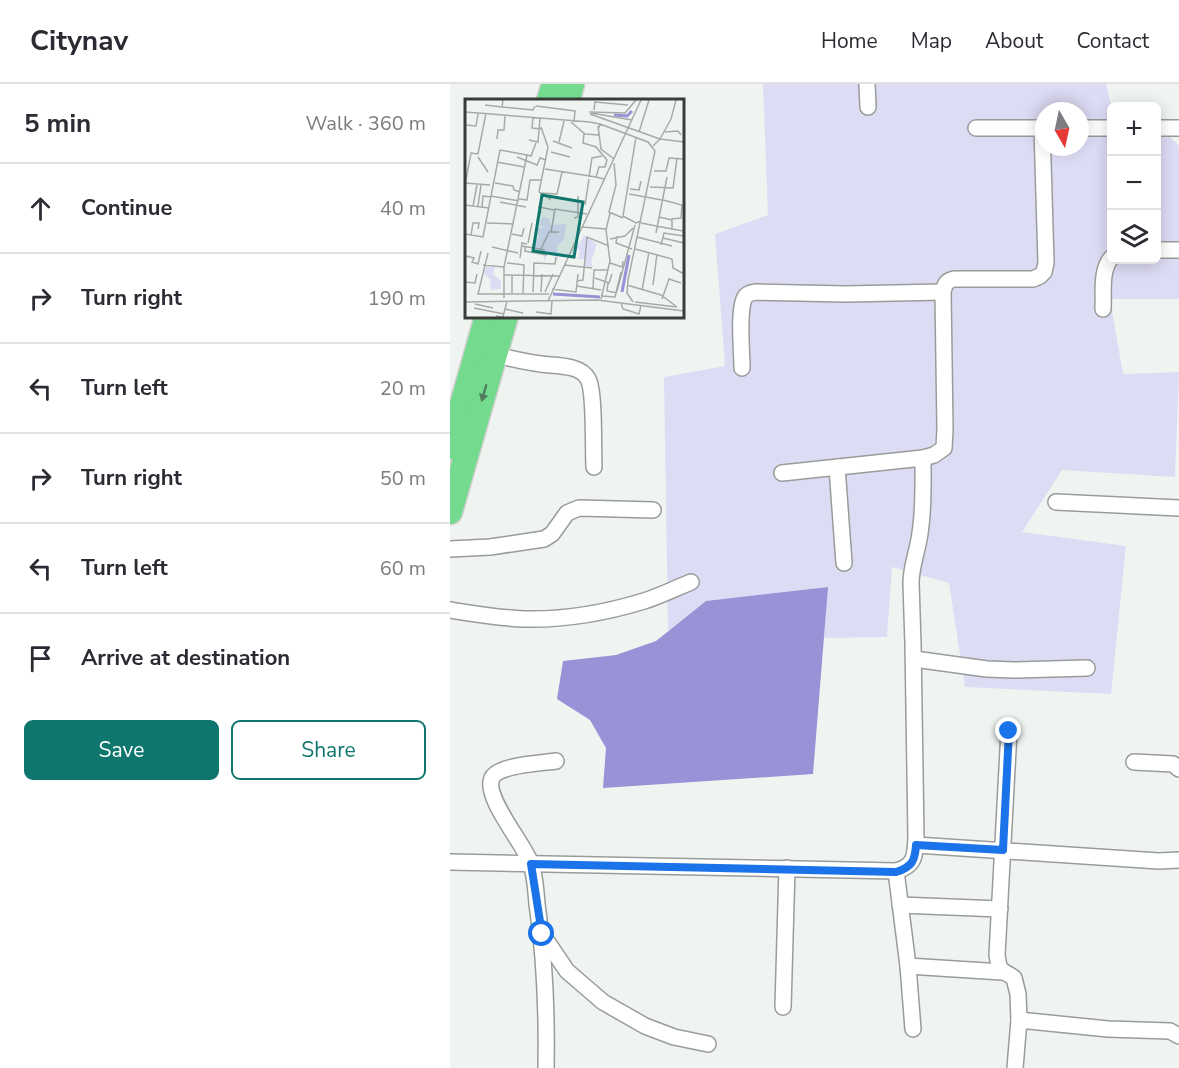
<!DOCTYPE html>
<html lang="en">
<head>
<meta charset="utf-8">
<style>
  body { margin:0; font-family:"Nunito Sans",sans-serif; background:#f7f7f7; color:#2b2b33 }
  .controls { position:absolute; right:18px; top:18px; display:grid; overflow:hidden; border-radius:9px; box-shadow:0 3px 15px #0003 }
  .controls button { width:54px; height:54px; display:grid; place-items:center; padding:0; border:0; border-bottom:2px solid #e1e1e2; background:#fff; color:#2b2b33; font:30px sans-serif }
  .compass { position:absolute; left:585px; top:18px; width:54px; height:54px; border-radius:50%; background:#fff; box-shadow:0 3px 15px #0003; rotate:171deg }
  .stop { position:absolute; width:18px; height:18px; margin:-14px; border:4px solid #1a73e8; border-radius:50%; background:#fff }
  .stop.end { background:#1a73e8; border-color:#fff; box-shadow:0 2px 6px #0008 }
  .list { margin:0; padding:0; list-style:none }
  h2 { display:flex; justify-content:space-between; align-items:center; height:78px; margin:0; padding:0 24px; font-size:26px }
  h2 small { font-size:20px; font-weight:400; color:#7c7c81 }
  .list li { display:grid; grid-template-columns:39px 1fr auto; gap:18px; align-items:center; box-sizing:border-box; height:90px; padding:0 24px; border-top:2px solid #e1e1e2 }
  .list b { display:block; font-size:22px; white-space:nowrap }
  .list em { font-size:20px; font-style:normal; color:#7c7c81 }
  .actions { display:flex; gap:12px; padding:18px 24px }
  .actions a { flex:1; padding:14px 0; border:2px solid #0f766e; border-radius:9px; text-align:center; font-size:21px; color:#0f766e }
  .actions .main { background:#0f766e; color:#fff }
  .icon { flex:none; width:33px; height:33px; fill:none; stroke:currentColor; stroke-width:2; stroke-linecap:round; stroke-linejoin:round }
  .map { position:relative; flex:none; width:729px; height:984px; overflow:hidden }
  header { display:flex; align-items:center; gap:36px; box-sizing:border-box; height:84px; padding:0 30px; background:#fff; border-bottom:2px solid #e1e1e2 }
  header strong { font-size:28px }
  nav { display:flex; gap:33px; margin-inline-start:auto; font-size:21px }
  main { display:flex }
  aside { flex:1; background:#fff }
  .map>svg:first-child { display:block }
  .green { fill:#dddcf5; fill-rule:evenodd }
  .water { fill:#9892d7 }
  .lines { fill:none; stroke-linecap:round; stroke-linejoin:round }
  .minor-casing { stroke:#999c99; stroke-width:18 }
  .trunk-casing { stroke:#d0d0d0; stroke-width:27 }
  .minor { stroke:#fff; stroke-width:15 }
  .trunk { stroke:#74db8e; stroke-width:24 }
  .oneway { fill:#517c5c }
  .route { stroke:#1a73e8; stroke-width:8 }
  .inset-river { fill:none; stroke:#9892d7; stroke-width:3 }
  .inset-road { fill:none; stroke:#a7aaa8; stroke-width:1.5 }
  .view { fill:#0f766e; fill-opacity:0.15; stroke:#0f766e; stroke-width:3 }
  .inset-edge { fill:none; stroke:#3a3c3a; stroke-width:3 }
</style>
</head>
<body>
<header>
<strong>Citynav</strong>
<nav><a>Home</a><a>Map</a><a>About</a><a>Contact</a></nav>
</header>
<main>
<aside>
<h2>5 min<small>Walk · 360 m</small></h2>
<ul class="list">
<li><svg class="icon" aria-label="ahead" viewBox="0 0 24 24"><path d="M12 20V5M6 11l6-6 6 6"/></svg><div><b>Continue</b></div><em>40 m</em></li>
<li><svg class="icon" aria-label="right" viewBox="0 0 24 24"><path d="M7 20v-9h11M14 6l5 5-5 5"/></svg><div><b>Turn right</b></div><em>190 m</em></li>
<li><svg class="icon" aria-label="left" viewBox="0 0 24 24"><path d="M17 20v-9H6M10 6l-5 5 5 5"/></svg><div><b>Turn left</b></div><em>20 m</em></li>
<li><svg class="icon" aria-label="right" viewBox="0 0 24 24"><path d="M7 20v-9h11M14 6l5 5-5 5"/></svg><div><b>Turn right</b></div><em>50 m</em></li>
<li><svg class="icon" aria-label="left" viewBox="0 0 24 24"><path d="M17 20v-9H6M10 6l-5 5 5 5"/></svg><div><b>Turn left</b></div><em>60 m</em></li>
<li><svg class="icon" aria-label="arrive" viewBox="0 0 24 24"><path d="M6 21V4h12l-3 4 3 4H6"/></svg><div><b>Arrive at destination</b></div></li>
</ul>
<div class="actions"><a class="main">Save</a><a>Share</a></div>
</aside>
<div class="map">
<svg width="729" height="984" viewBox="0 0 729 984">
  <rect width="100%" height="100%" fill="#f0f4f1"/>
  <path class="green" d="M313,0H656L662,25V176H706L707,39L729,62V215H660L673,290L729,288L725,393L612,386L572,448L676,462L661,610L515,603L499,499L442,483L437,553L374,554L377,503L256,517L218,547L214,293L275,282L265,150L318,131ZM594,27H630V63H594Z"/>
  <path class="water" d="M378,503L363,690L153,704L156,664L140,636L107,615L113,577L166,571L206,557L256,517Z"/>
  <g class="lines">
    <g class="minor-casing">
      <g id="minor">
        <path d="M417,0L418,23"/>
        <path d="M526,44H594"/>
        <path d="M630,44H662"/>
        <path d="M706,44H729"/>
        <path d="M706,166H729"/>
        <path d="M653,225C654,209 650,186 662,173"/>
        <path d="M45,271C60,274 75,278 91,280C105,282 130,280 138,295C145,307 143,365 144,383"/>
        <path d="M292,284C292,267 288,230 294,215C296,210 300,209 306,208L396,210L493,208"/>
        <path d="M387,383L394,479"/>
        <path d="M332,389L473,374L484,371L494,364L495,345L493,208C495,200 496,197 504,195H583L590,192L594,188L596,179L592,44"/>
        <path d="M606,418L729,424"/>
        <path d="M0,465L40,463L94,455L102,450L117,429L129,424L203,426"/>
        <path d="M0,526C25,530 49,534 74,535C115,536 155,529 194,517C210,512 226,504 241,498"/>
        <path d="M464,575L537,585L564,586L637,584"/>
        <path d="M559,647L547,871C550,891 551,884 564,894L568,910L569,936"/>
        <path d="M684,678L723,680L729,685"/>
        <path d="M466,761L709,777L729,776"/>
        <path d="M0,778L446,787C465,782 465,772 466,754L463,560L461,499C461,482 468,466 470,449C474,424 473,399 473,374"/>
        <path d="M446,787L458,882L463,945"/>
        <path d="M450,821L550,825"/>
        <path d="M92,850L117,887L153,918L195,942L224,953L258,960"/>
        <path d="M458,882L552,888"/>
        <path d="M333,923L337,784"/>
        <path d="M96,984C97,929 95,875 87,820C86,808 85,791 81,780C75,761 33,713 42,694C48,681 93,679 106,677"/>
        <path d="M565,984L569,936L658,945L720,947L729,952"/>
      </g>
    </g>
    <g class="trunk-casing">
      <g id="trunk">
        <path d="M99,16L104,0"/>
        <path d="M118,16L122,0"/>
        <path d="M0,363L37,232"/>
        <path d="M0,428L56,232"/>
      </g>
    </g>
    <use href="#minor" class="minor"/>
    <use href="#trunk" class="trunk"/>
  </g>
  <defs><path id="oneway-solid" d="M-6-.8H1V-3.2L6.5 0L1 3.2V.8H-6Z" transform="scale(1.5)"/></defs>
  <use class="oneway" href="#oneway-solid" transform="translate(34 309) rotate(106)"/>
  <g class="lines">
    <path class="route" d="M92,850L81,780L446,788C462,783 465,777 466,761L553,766L559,647"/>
  </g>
  <g transform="translate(15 15)">
    <rect width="219" height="219" fill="#f0f4f1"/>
    <path d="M77,118L85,120V126L101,125L99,140L92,148L93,164L89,156L82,155L79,163V157L72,155L67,147L69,139L74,140L72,130L80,128L75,126ZM119,136L132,145L126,163L128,168L120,167V160H113L115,151L111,150ZM21,168H30L28,175L36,182V190L26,191L25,180L19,175Z" fill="#dddcf5"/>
    <path class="inset-river" d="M149,16L162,17L167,12M157,193L164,156M88,195L135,198"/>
    <path class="inset-road" d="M20,6L37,8L38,1M71,7L110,12L109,23M37,8L68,11L70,7M129,11L130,3L163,6M0,13L125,23L135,25L133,31M124,13L160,14L171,1M126,14L167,21M125,15L195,40M68,18L67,29L76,30M106,23L120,35L134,36M135,25L183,43L190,52L163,181L162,194L168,203M1,26L11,27L13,15M133,27L136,50L149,60M76,28L83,48L74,93L85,100L86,95M174,33L184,1M200,33L213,32L216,36M119,35L118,44L131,48L142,61L140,68H134L131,78L139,80M171,38L158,117L171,124L176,122M32,40L33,31H39L40,17M195,40L206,20L211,1M64,41L73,43L75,19M88,42L107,49M94,43L99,22M188,47L195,40L219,43M86,53L105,58M13,58L23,73M52,58L72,66L75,59L81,61M32,63L59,68M149,64L151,86L144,113L158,119M80,70L131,78M189,72H201L204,59L219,60M124,78L127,59L137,57M0,84L25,86M30,84L48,87L49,91L55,93M0,86L6,54L13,55L21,14M185,88L208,89L212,59M165,90L174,91L176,82M77,94L92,95L97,73M164,95L197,101M26,97L54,102M54,100L62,101L65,81H76M198,101L217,106L216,119L206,120M35,103L61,108M0,106L24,109M120,106L124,80M8,107L12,86M13,107L16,86M17,108L18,97L26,98M76,114L74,108L89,111M194,118L207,121V130L219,132M109,119L113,118V97M22,124L49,125M176,124L207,130M117,128L141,130M86,133L90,110L122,115M191,134L202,78M0,135L18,138L35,51L62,56M47,135L57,137L59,129M6,136L8,124H14L13,130M152,137L151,144L167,150M172,138L207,147M198,139L219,144M145,140L160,137L168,129M63,144L67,124M196,146L199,134L219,137M57,147L80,151M27,148L53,154M60,148V152L82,156M76,150L84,133H94M170,150L207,160L208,169L219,175M23,154L13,195H84M55,159L57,144L62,145M0,161L1,157L9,159L7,163L13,165L16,152M42,164L59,166L58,194M145,164L157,168L158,162M18,166L39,168M99,166L127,169M39,176L94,177M47,176V194M130,179L144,184L147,175M112,182L118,181L122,138L144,147M0,183L10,184L12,175M143,184L142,192L152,194M162,186L196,196L212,208M188,186L192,155M112,187L136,191M128,189L129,171H143M87,190L111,193L113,175M177,191L184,153M152,192L170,126M68,193L69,164L90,165L91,158M76,193L77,175M80,193L88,175M136,197L150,198L156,173M39,199V168L62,56L66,57L71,44M136,200L145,162L141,131L145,114M197,200L204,180L216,184M83,202L176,1M0,203L132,201L219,212M170,203L212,208M156,204L158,210L174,215L176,206M10,205L28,209M9,209L39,215M40,210L58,214M71,213L86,215L87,202M31,217L38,218L42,202"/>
    <path class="view" d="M77,96L118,103L109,158L68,152Z"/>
    <rect width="219" height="219" class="inset-edge"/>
  </g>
</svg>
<div class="controls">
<button>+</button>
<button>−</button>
<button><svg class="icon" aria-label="layers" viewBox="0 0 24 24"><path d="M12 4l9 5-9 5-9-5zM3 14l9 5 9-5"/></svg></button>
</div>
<svg class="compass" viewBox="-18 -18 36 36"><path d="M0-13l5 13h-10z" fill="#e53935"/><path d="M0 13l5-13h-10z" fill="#7c7c81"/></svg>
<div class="stop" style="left:92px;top:850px"></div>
<div class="stop end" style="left:559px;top:647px"></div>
</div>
</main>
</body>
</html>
